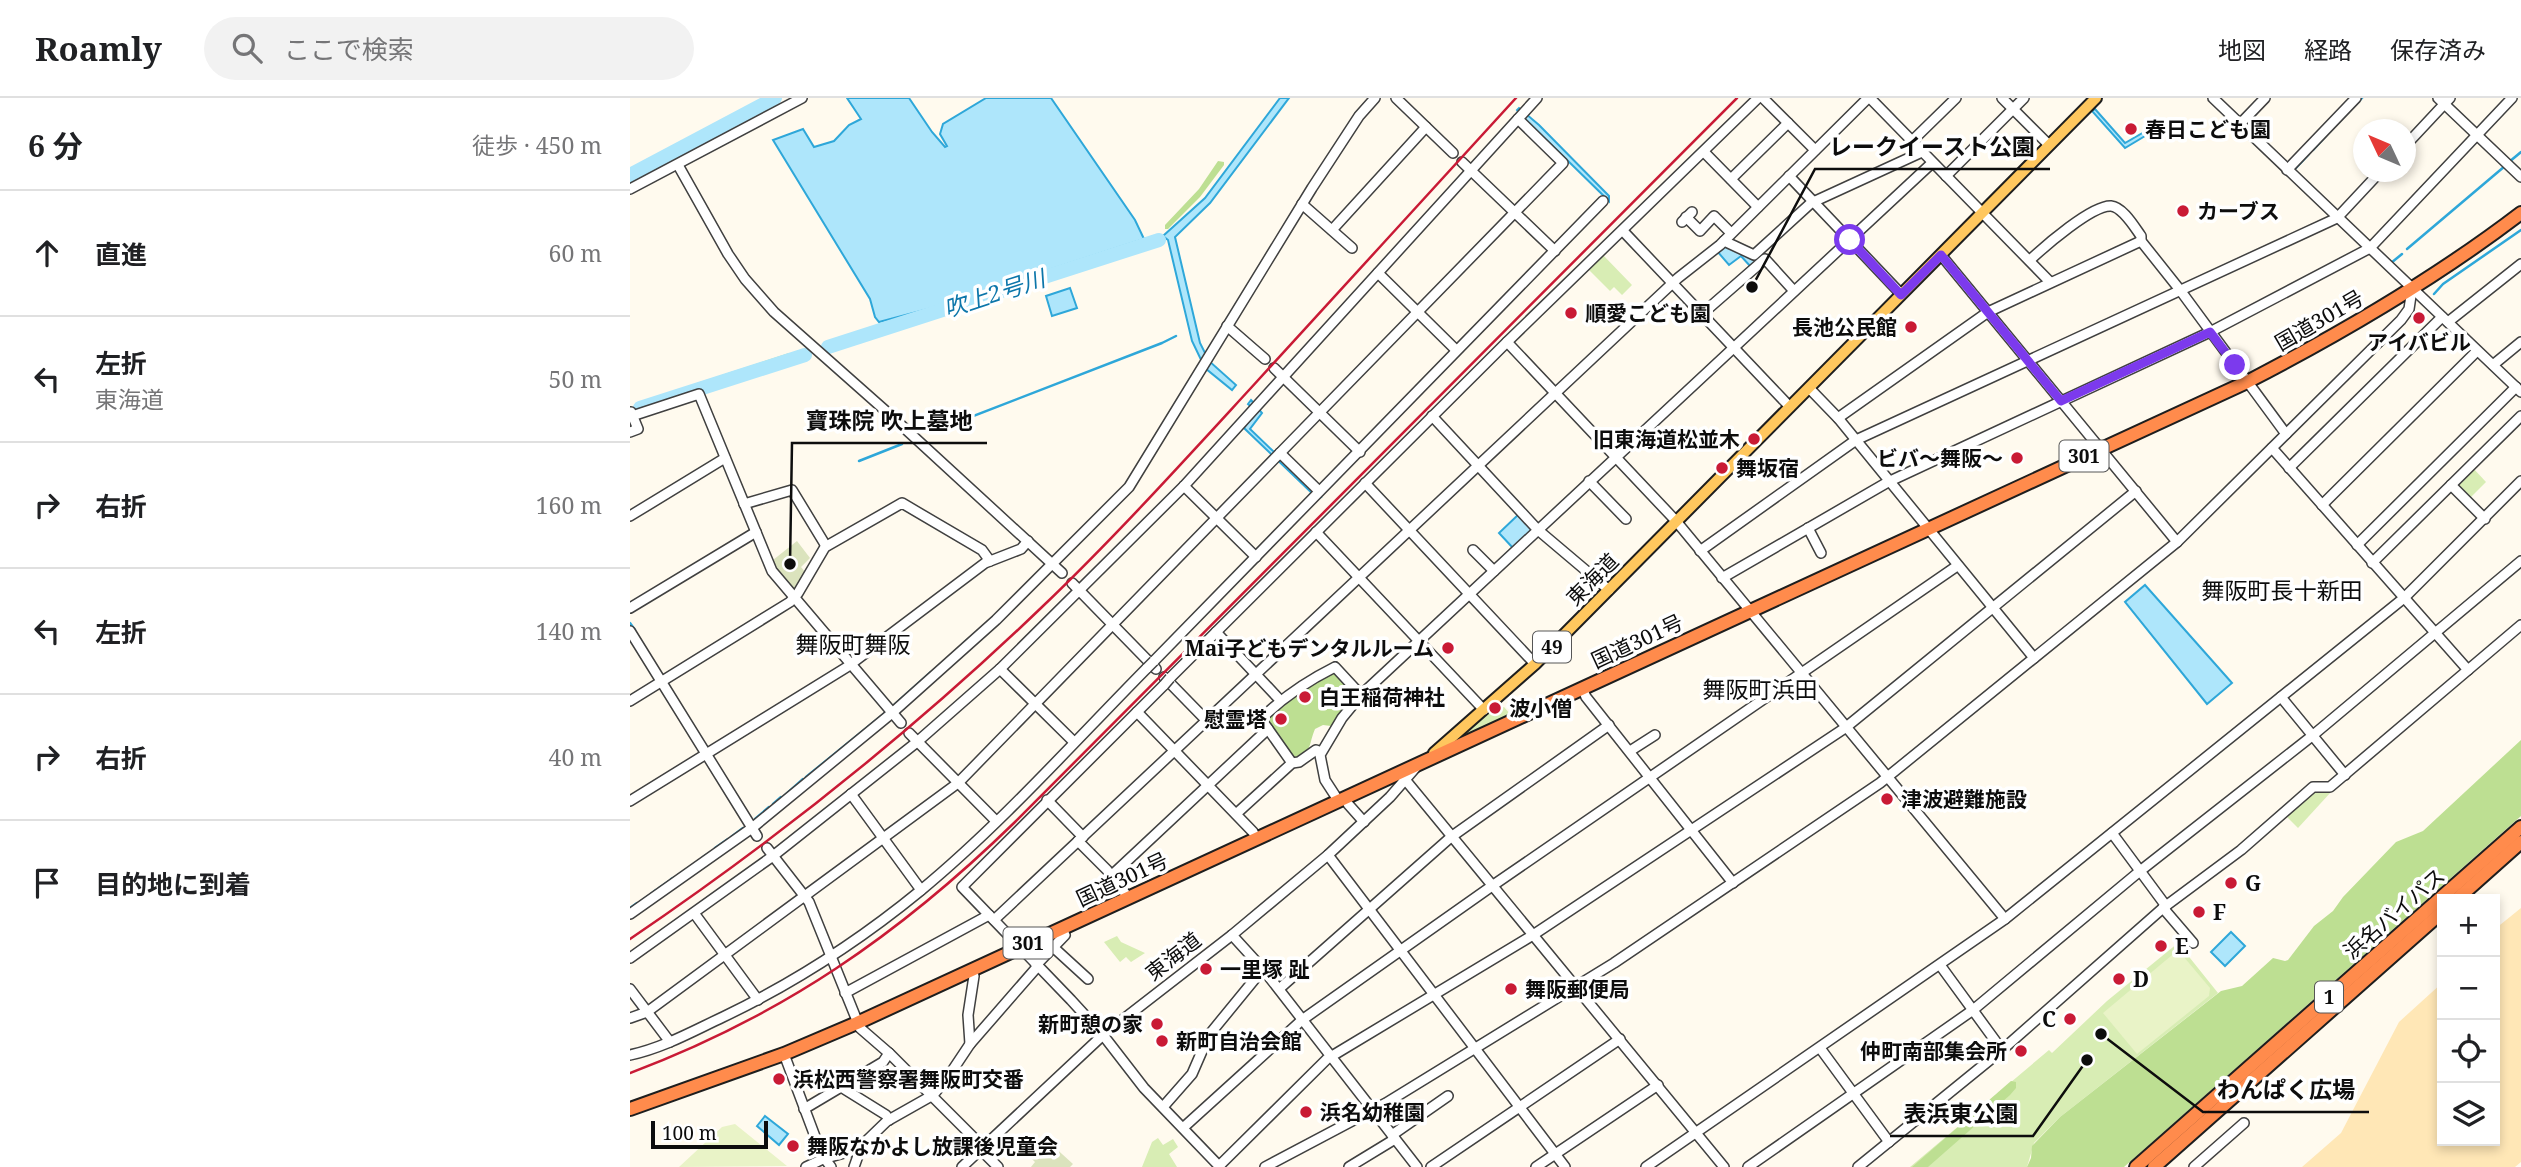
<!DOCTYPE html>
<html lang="ja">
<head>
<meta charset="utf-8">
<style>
  body { margin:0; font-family:"Noto Serif","Noto Sans JP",serif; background:#f2f2f2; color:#202124 }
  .controls { position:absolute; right:21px; bottom:21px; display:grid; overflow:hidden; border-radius:0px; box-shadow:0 4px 10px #0003 }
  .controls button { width:63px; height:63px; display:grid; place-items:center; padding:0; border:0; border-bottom:2px solid #e0e0e0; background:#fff; color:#202124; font:35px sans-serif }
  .compass { position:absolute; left:1723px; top:21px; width:63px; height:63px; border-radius:50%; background:#fff; box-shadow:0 4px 10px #0003; rotate:314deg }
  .scale { position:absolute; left:21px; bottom:18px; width:117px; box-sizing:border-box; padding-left:7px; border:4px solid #0d0d0d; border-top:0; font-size:19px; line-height:24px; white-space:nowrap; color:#0d0d0d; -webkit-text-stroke:5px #fff; paint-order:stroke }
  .stop { position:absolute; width:21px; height:21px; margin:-16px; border:5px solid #7c3aed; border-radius:50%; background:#fff }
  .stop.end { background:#7c3aed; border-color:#fff; box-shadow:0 2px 7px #0008 }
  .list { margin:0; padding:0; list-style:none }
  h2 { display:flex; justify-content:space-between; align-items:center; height:91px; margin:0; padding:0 28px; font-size:30px }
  h2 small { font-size:23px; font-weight:400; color:#757577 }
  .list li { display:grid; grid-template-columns:46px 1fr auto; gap:21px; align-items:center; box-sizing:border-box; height:126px; padding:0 28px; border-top:2px solid #e0e0e0 }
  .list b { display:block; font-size:26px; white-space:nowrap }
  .list p { margin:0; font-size:23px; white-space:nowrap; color:#757577 }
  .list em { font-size:23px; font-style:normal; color:#757577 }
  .icon { flex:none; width:38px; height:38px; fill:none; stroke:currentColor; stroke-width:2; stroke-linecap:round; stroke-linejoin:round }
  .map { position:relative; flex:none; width:1891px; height:1069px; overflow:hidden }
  header { display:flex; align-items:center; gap:42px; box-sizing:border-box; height:98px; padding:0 35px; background:#fff; border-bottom:2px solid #e0e0e0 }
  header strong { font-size:33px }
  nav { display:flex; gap:38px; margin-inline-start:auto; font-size:24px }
  .search { width:490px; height:63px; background:#f2f2f2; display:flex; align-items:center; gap:18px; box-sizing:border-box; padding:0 24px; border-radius:38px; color:#757577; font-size:26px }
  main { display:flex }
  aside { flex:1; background:#fff }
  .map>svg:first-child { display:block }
  .green { fill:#d8edb4 }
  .forest { fill:#bddf92 }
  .sand { fill:#ffe7b6 }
  .cemetery { fill:#dbe3bd }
  .pitch { fill:#e9f3c7 }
  .water { fill:#aee6fb; stroke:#2ea7d9; stroke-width:2 }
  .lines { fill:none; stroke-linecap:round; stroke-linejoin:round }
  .stream { stroke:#2ea7d9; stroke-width:2.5 }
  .river { stroke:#aee6fb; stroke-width:14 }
  .minor-casing { stroke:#404040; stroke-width:12 }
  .major-casing { stroke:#1e1e1e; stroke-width:14 }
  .highway-casing { stroke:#1e1e1e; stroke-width:16 }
  .minor { stroke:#fff; stroke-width:9 }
  .major { stroke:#ffc75e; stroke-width:10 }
  .highway { stroke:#ff8b4c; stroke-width:12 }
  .rail { stroke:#c91a35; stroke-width:2.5 }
  .minor-bridge-casing { stroke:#404040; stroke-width:12; stroke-linecap:butt }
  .minor-bridge { stroke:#fff; stroke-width:9 }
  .route { stroke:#7c3aed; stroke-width:9 }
  .poi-dot { fill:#c91a35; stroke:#fff; stroke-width:2.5 }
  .labels { text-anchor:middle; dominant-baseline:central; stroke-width:7; stroke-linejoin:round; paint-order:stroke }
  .shield { fill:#fff; stroke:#565656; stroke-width:2 }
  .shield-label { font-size:19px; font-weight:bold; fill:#0d0d0d }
  .poi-label { font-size:21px; font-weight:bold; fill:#0d0d0d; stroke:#fff; text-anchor:start }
  .street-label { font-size:21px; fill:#0d0d0d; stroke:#fff }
  .water-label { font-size:23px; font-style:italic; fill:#0c76aa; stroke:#fff }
  .neighbourhood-label { font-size:23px; fill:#0d0d0d; stroke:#fff }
  .leader { fill:none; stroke:#0d0d0d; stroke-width:2.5 }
  .callout-dot { fill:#0d0d0d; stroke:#fff; stroke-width:2.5 }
  .callout-label { font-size:23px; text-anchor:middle; font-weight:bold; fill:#0d0d0d; stroke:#fff; stroke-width:7; stroke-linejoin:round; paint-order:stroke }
</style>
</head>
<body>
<header>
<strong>Roamly</strong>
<div class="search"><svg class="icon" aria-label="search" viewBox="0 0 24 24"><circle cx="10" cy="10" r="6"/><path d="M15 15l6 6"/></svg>ここで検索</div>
<nav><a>地図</a><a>経路</a><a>保存済み</a></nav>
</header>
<main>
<aside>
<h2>6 分<small>徒歩 · 450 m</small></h2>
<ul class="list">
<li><svg class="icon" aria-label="ahead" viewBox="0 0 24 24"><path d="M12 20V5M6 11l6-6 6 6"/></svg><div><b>直進</b></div><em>60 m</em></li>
<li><svg class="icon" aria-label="left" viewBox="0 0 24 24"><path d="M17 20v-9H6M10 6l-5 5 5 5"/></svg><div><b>左折</b><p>東海道</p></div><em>50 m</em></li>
<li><svg class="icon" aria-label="right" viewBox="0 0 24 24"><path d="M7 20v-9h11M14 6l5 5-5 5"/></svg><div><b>右折</b></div><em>160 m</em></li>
<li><svg class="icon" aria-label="left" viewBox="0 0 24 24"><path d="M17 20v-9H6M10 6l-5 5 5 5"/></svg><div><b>左折</b></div><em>140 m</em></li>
<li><svg class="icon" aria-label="right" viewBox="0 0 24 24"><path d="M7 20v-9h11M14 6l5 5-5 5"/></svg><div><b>右折</b></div><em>40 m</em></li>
<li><svg class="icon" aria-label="arrive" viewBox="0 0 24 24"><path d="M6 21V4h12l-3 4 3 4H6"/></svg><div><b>目的地に到着</b></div></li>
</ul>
</aside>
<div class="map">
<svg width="1891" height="1069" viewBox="0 0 1891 1069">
  <rect width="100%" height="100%" fill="#fffaee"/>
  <g class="green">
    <path d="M973,157L1002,187L992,197L984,189L980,193L958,171Z"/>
    <path d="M1843,370L1856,384L1840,400L1829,389L1828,385Z"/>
    <path d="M868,604L871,610L874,609L881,617L838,637L836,633Z"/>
    <path d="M1684,694H1701L1668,730L1656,718Z"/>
    <path d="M487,838L491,844L515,855L501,864L496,859L490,864L474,844Z"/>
    <path d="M1548,845L1588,895L1430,1019L1404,1045L1397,1069H1280L1419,952L1422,955L1477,903Z"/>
    <path d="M528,1040L533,1047L543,1041L548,1049L539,1056L547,1069H512L522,1044Z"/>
  </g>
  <g class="forest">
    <path d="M588,63L594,64V67L570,99L538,131H535V127L569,91Z"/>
    <path d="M159,255L162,256L160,259L25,303L22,302L24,299Z"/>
    <path d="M704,573L722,592V598L701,628L693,627L685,631C678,648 683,652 665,662L636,623V619L652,603Z"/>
    <path d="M1891,642V718L1494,1069H1397L1401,1060L1402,1048L1430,1019L1591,893L1612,888L1643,860L1655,863L1658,862L1684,828L1703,813L1713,799L1766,744L1793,733Z"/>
    <path d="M1381,983L1386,984V990L1380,997L1298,1069H1282Z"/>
  </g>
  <path class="sand" d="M1891,810V1064L1885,1069H1672L1711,1035L1769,924L1812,885L1809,882L1812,879V1043H1865V831Z"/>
  <g class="cemetery">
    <path d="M167,443L180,460L171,469L176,475L165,493L147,471L143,462Z"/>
    <path d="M421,1046L443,1066L440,1069H401L405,1064L402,1061L415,1048L418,1049Z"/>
  </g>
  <g class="pitch">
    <path d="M1548,852L1580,890L1579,898L1507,956L1473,915Z"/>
    <path d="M105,1026L157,1068L49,1069L92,1029Z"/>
  </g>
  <g class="water">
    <path d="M217,0H279L302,34L315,49L317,48L310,36L313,26L356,0H421L505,122L514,141L302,210L249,224L245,219L240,201L143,42L173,31L184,49L204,43L219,27L231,21Z"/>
    <path d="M650,0H659L580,105L545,139L570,245L579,263L606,287L602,292L575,270L562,243L538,142L533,138L575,100Z"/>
    <path d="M889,10L909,27L979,98V103L890,16L887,12Z"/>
    <path d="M1465,11L1495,45L1528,26L1530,29L1495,50L1462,13Z"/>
    <path d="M1094,148L1123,160L1129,156L1132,160L1121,169L1111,158L1099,167L1087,153Z"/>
    <path d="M440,190L447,210L422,218L416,198Z"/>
    <path d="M621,302L632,315L620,331L691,399L688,401L614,330L626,313L618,306Z"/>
    <path d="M890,415L903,432L883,450L869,435Z"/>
    <path d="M1515,487L1602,585L1577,606L1495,504Z"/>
    <path d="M1601,834L1615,848L1595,868L1581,854Z"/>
    <path d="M135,1018L158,1036L149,1047L127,1028Z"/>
  </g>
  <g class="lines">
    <g class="stream">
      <path d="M1707,26L1732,0"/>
      <path d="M1683,52L1704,29"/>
      <path d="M1879,64L1891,54"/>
      <path d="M1664,72L1679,56"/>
      <path d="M1777,151L1875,68"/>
      <path d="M1761,165L1772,156"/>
      <path d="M1804,196L1813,186L1891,132"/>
      <path d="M302,334L532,245L546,238"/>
      <path d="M229,363L272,346"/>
      <path d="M0,525L5,532"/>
      <path d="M330,549L337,542"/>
      <path d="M262,609L301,574"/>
      <path d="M176,679L255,615"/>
      <path d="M154,698L173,681"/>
      <path d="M143,706L151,699"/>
      <path d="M125,721L139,709"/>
      <path d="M101,739L113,730"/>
      <path d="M85,750L98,741"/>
      <path d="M73,759L79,755"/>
      <path d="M48,777L68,763"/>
      <path d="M41,781L45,779"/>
      <path d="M29,790L39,783"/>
      <path d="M21,796L26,792"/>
      <path d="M10,804L18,798"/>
      <path d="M0,810L7,805"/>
    </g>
    <g class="river">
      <path d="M0,77L145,0"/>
      <path d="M198,249L529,142"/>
      <path d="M10,310L175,257"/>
    </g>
    <g class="minor-casing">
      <g id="minor">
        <path d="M766,0L823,55"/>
        <path d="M1133,0L1185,52"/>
        <path d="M1240,0L1420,184"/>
        <path d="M1372,0L1419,47"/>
        <path d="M1583,0L1891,294"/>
        <path d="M1808,0L1891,79"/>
        <path d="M1610,26L1635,0"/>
        <path d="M1282,43L1326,0"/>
        <path d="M1776,47L1820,0"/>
        <path d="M1074,54L1128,109"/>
        <path d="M832,64L925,153"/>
        <path d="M48,67L98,156L115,181L144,214L258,315L432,475"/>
        <path d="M1657,72L1726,0"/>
        <path d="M1159,78L1271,196"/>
        <path d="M1316,78L1394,0"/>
        <path d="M1101,81L1158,25"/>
        <path d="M0,91L172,0"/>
        <path d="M672,106L722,150"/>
        <path d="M1056,119L1070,133L1084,118L1101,135"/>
        <path d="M1052,124L1062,114"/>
        <path d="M702,132L796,29"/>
        <path d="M993,133L1160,309"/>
        <path d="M1094,143L1124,157L1181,105L1292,54"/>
        <path d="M1311,157L1547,444"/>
        <path d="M1400,162C1415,148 1462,107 1481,108C1493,109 1505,130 1511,138V143L1550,192L1656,336"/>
        <path d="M748,175L826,252"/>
        <path d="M1072,216L1135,161L1164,193"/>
        <path d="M1818,224L1891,166"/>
        <path d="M597,228L635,261"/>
        <path d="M877,244L1046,423L1375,821"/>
        <path d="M1863,267L1891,244"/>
        <path d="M644,270L730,354"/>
        <path d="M1179,290L1208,320L1404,560"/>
        <path d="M2,318L69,296L142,473L271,625"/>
        <path d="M802,318L908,432L979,492"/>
        <path d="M1208,320L1358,214L1511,143"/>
        <path d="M0,334L8,331L1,314"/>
        <path d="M1642,350L1838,572"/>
        <path d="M650,355L689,393"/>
        <path d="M1659,370L1812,219"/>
        <path d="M959,383L996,421"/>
        <path d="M735,385L905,566"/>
        <path d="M1821,387L1855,421"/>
        <path d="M554,388L626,459"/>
        <path d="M114,406L162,392L196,448"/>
        <path d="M1692,407L1847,253"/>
        <path d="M0,418L95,360"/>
        <path d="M1178,430L1191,455"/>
        <path d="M686,434L854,612"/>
        <path d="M1727,447L1886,289"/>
        <path d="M843,452L864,473"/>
        <path d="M1070,453L1226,342L1707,120L1750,74"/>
        <path d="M1742,465L1891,318"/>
        <path d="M1092,480L1258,384L1580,234L1740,150L1882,0"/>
        <path d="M442,485L526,571"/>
        <path d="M0,510L126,434"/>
        <path d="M0,533L127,738"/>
        <path d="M586,534L650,602"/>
        <path d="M524,563L973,103"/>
        <path d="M370,571L444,644"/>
        <path d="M534,579L577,623"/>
        <path d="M540,580L877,244L1128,0"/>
        <path d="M534,587L332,789L441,902L473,937L514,990L590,1069"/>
        <path d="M952,590L956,599L1103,785"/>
        <path d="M1651,599L1715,677"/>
        <path d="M0,603L160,504L168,495L195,449L272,405L352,452L360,463"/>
        <path d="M507,614L623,734L626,740"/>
        <path d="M279,635L366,723"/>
        <path d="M1000,653L1025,637"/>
        <path d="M662,665L631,621C654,598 677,583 705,569L731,597"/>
        <path d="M773,679L1094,1069"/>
        <path d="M221,696L291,792"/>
        <path d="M417,702L453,739"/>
        <path d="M708,702L695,682L690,657L712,620L731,597L1302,65"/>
        <path d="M0,703L217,569L355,465L391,451L398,443"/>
        <path d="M718,706L734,724"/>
        <path d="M606,716L662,665L669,664L686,652L691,654"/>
        <path d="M1482,735L1536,808"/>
        <path d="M448,743L477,772L498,799"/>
        <path d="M137,750L179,804L230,930L260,956L353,1049"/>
        <path d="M698,757L935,1069"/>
        <path d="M481,778L638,631"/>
        <path d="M1533,810L1563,845"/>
        <path d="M64,815L128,902"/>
        <path d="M0,816L122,730L262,615L366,522L499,389L682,90L729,18L745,0"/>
        <path d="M364,822L1048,180L1090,147L1238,0"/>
        <path d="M602,837L633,871L787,1069"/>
        <path d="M423,849L458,881"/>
        <path d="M0,860L143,758L287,644L370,571L554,388L907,0"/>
        <path d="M406,867L435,837L431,830"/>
        <path d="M1310,867L1372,952"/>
        <path d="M0,891L40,944"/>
        <path d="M649,891L821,739L979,627"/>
        <path d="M215,895L359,817"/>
        <path d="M0,920L17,914L328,685L933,65L888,21"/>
        <path d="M340,946L338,917L344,878L341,872"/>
        <path d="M1190,950L1259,1044"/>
        <path d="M154,956L192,1057L201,1069"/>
        <path d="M0,957C33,950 63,933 93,919C164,885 229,843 290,793C370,727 444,644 517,570"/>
        <path d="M211,989L256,1017L259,1022"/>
        <path d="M533,1009L562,976L579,937L633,871"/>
        <path d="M174,1011L253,964L259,955"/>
        <path d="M554,1029L672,922L862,788L1327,468"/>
        <path d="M762,1037L818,998"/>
        <path d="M351,1052L368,1069"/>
        <path d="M589,1068L697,961L903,837L1215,630L1506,393"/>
        <path d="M176,1069L193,1061L228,1051L257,1023L303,997L318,979L340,946L408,868"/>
        <path d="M224,1069L229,1055L228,1051"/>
        <path d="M332,1069L473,937L602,837L698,757L760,699L787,668"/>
        <path d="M635,1069L756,1005L984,865L1250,685L1547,444L1771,222L1779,211L1782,191"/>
        <path d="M719,1069L765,1041"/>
        <path d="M801,1069L990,941"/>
        <path d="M906,1069L1028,987"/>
        <path d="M1016,1069L1375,821L1774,500L1891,383"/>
        <path d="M1118,1069L1343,912L1510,773L1682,638L1891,463"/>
        <path d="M1228,1069L1372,952L1533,810L1611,752L1683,689H1700L1891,527"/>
        <path d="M1564,1069L1614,1025"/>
      </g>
    </g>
    <g class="major-casing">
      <path id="major" d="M804,655L905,566L1466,0"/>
    </g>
    <g class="highway-casing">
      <g id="highway">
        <path d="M1827,801L1891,744"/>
        <path d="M0,1011L154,956L227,925L1617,284C1712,235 1806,180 1891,115"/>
        <path d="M1506,1069L1891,729"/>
        <path d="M1524,1069L1812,814"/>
      </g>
    </g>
    <use href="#minor" class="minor"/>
    <use href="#major" class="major"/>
    <use href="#highway" class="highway"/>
    <g class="rail">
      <path d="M0,841C146,742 284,632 412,509C484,440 552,365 620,291C709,194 797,97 886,0"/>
      <path d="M0,975C152,918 269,837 385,724L1107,0"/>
    </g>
    <g class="minor-bridge-casing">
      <g id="minor-bridge">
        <path d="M517,570L524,563"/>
        <path d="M534,587L540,580"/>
      </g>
    </g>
    <use href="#minor-bridge" class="minor-bridge"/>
  </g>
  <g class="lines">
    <path class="route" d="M1220,142L1271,197L1311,157L1431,303L1580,234L1605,267"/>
  </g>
  <g class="poi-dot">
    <circle cx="1501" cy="31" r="7"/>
    <circle cx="1553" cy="113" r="7"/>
    <circle cx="941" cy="215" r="7"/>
    <circle cx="1789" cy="220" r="7"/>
    <circle cx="1281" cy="229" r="7"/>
    <circle cx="1124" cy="341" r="7"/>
    <circle cx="1387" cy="360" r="7"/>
    <circle cx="1092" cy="370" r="7"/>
    <circle cx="818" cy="550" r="7"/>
    <circle cx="675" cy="599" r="7"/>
    <circle cx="865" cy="610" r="7"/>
    <circle cx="651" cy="621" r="7"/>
    <circle cx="1257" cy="701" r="7"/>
    <circle cx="1601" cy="785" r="7"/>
    <circle cx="1569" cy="814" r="7"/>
    <circle cx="1531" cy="848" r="7"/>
    <circle cx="576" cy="871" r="7"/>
    <circle cx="1489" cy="881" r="7"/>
    <circle cx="881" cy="891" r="7"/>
    <circle cx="1440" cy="921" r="7"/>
    <circle cx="527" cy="926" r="7"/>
    <circle cx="532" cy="943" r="7"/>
    <circle cx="1391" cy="953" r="7"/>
    <circle cx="149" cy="981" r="7"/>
    <circle cx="676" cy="1014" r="7"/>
    <circle cx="163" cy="1048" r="7"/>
  </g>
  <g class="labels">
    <g class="shield">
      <rect x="1429.5" y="342.5" width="49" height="31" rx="5"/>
      <rect x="903" y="533.5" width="38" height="31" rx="5"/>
      <rect x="373.5" y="829.5" width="49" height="31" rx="5"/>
      <rect x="1685" y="883.5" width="28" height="31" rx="5"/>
    </g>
    <g class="shield-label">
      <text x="1454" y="358">301</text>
      <text x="922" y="549">49</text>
      <text x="398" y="845">301</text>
      <text x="1699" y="899">1</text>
    </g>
    <g class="poi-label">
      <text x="1515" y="31">春日こども園</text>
      <text x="1567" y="113">カーブス</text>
      <text x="955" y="215">順愛こども園</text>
      <text x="1267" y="229" text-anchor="end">長池公民館</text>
      <text x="1789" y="244" text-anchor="middle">アイバビル</text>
      <text x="1110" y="341" text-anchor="end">旧東海道松並木</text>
      <text x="1373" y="360" text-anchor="end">ビバ～舞阪～</text>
      <text x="1106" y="370">舞坂宿</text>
      <text x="804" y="550" text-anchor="end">Mai子どもデンタルルーム</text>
      <text x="689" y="599">白王稲荷神社</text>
      <text x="879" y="610">波小僧</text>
      <text x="637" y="621" text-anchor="end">慰霊塔</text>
      <text x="1271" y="701">津波避難施設</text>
      <text x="1615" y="785">G</text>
      <text x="1583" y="814">F</text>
      <text x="1545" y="848">E</text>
      <text x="590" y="871">一里塚 趾</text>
      <text x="1503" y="881">D</text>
      <text x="895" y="891">舞阪郵便局</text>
      <text x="1426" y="921" text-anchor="end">C</text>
      <text x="513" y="926" text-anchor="end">新町憩の家</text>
      <text x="546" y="943">新町自治会館</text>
      <text x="1377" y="953" text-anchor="end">仲町南部集会所</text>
      <text x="163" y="981">浜松西警察署舞阪町交番</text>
      <text x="690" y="1014">浜名幼稚園</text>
      <text x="177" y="1048">舞阪なかよし放課後児童会</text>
    </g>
    <g class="street-label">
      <text transform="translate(1689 222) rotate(-30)">国道301号</text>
      <text transform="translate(962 481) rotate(-45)">東海道</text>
      <text transform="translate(1007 543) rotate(-25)">国道301号</text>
      <text transform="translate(492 781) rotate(-25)">国道301号</text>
      <text transform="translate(1764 815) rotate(-41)">浜名バイパス</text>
      <text transform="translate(543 858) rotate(-38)">東海道</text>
    </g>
    <g class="water-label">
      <text transform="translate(364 195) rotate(-18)">吹上2号川</text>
    </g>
    <g class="neighbourhood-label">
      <text x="1652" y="492">舞阪町長十新田</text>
      <text x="223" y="546">舞阪町舞阪</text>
      <text x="1130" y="591">舞阪町浜田</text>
    </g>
  </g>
  <path class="leader" d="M1122 189L1185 71H1420M160 466L162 345H357M1471 936L1573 1014H1739M1457 962L1403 1038H1260"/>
  <g class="callout-dot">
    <circle cx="1122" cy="189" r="7"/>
    <circle cx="160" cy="466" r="7"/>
    <circle cx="1471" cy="936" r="7"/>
    <circle cx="1457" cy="962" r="7"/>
  </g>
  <g class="callout-label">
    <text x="1302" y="57">レークイースト公園</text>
    <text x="259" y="331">寶珠院 吹上墓地</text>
    <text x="1656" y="1000">わんぱく広場</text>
    <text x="1331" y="1024">表浜東公園</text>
  </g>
</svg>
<div class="controls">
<button>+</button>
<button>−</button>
<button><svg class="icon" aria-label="locate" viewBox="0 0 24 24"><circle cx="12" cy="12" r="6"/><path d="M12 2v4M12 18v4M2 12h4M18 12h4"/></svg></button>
<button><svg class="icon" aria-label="layers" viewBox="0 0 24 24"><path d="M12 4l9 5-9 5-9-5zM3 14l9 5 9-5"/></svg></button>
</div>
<svg class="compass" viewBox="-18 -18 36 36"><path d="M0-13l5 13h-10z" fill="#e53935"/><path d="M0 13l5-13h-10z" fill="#757577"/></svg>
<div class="scale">100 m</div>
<div class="stop" style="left:1220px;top:142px"></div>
<div class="stop end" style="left:1605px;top:267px"></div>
</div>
</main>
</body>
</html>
